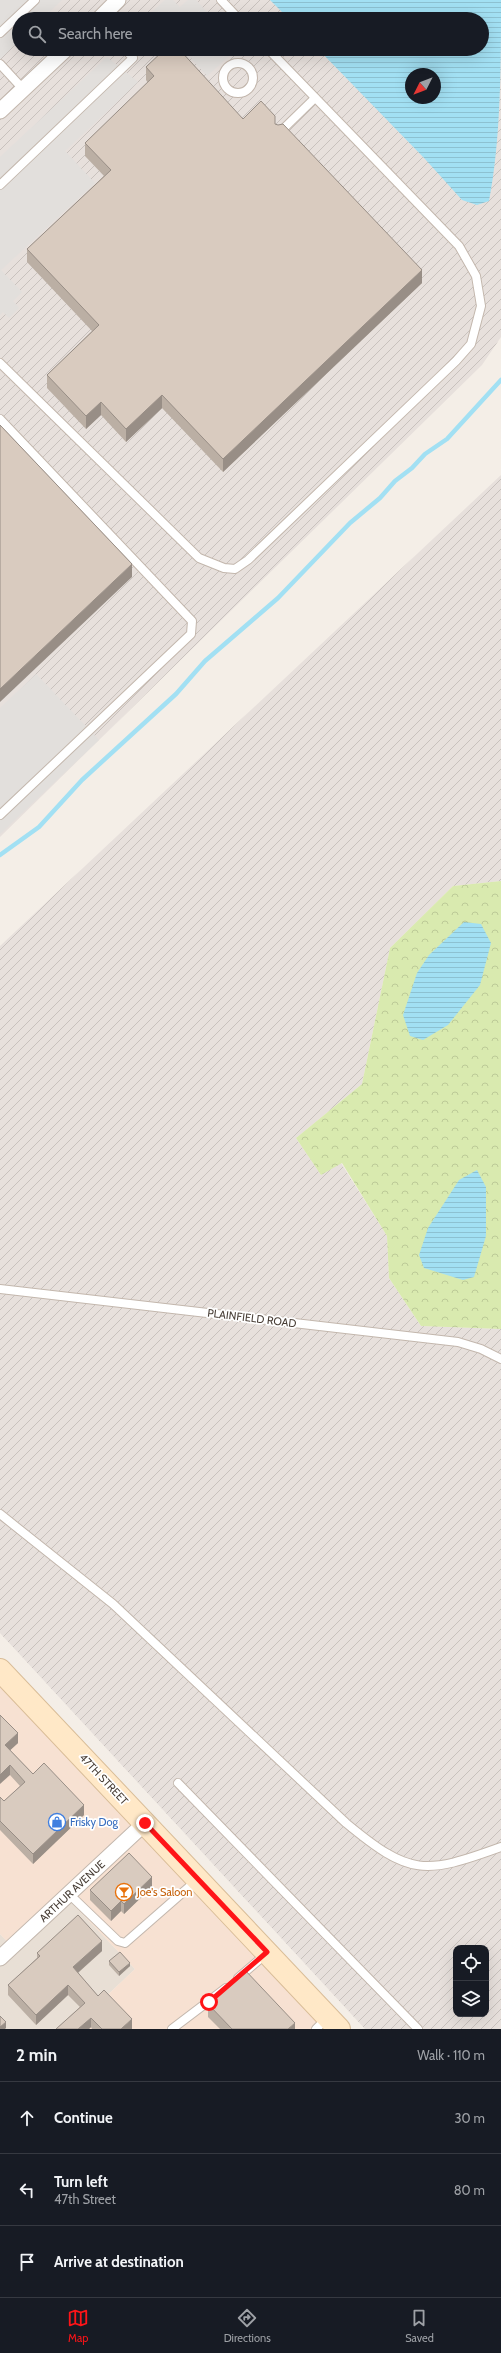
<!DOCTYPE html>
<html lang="en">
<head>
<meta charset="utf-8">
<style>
  body { margin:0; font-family:Cabin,sans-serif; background:#242831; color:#f1f3f6 }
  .controls { position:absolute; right:12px; bottom:12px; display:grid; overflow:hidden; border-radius:8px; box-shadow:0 4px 16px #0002 }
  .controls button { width:36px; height:36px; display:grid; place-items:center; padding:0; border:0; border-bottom:1px solid #363941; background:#171b24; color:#f1f3f6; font:20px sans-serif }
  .compass { position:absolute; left:405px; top:68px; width:36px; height:36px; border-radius:50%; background:#171b24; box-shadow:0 4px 16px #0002; rotate:228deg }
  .stop { position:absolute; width:12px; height:12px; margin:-9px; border:3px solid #ff1418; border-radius:50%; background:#fff }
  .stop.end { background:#ff1418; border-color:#fff; box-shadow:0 1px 4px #0008 }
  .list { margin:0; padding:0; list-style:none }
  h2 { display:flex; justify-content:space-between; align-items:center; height:52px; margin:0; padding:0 16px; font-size:17px }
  h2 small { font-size:13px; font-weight:400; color:#9ea1a6 }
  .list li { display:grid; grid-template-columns:26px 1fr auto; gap:12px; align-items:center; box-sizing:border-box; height:72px; padding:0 16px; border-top:1px solid #363941 }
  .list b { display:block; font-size:15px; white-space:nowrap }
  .list p { margin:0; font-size:13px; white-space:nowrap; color:#9ea1a6 }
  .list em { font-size:13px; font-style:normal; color:#9ea1a6 }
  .icon { flex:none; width:22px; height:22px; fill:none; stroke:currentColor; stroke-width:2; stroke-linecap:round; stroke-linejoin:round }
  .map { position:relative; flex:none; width:501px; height:2029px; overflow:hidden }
  .search { position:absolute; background:#171b24; box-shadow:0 4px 16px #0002; left:12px; right:12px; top:12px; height:44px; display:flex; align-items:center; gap:10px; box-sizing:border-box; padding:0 14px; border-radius:22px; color:#9ea1a6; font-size:15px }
  .sheet { height:268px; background:#171b24 }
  nav { display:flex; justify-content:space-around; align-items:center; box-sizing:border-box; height:56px; border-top:1px solid #363941; background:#171b24; font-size:11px; color:#9ea1a6 }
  nav a { display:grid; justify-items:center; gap:2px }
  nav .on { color:#ff1418 }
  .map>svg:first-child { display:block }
  .residential { fill:#e8dfd5 }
  .commercial { fill:#f7e1d2 }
  .industrial { fill:url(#industrial-furrows); fill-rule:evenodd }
  .forest { fill:url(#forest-crowns) }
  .parking { fill:#e2dfdc }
  .water { fill:url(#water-rules); fill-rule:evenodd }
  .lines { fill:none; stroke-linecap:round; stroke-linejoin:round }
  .stream { stroke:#a2e0f3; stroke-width:4.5 }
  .lane-casing { stroke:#c3b7ad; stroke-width:10 }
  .street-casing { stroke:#c3b7ad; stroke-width:17 }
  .secondary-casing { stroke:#d9bd98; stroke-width:24 }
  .lane { stroke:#fff; stroke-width:8 }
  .street { stroke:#fff; stroke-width:15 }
  .secondary { stroke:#ffe8c7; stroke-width:22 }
  .wall { fill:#bbafa4 }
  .shaded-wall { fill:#988e86 }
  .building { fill:#d9cbbf; stroke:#988e86 }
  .route { stroke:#ff1418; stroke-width:5 }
  .labels { text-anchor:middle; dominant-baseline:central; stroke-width:3.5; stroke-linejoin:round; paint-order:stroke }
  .street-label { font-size:11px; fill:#483e36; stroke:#fff }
  .shop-label { font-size:11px; fill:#366cbe; stroke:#fff; text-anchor:start }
  .food-label { font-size:11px; fill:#c56008; stroke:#fff; text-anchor:start }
</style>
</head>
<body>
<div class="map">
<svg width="501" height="2029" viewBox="0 0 501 2029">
  <defs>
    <pattern id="industrial-furrows" width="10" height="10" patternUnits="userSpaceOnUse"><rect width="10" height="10" fill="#e7e0dc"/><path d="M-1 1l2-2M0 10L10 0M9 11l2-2" fill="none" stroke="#c8c1bd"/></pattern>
    <pattern id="forest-crowns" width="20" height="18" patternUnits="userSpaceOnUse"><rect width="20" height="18" fill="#d9eaaf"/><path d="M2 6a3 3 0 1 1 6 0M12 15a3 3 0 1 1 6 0" fill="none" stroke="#bcca97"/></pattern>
    <pattern id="water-rules" width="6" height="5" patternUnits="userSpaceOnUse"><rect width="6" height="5" fill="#a2e0f3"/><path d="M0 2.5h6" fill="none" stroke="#8dc1d1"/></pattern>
  </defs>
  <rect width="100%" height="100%" fill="#f4eee7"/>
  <path class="residential" d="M67,1898L135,1969L81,2020L90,2029H0V1934L13,1948Z"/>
  <g class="commercial">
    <path d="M0,1678L138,1824L9,1944L0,1934Z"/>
    <path d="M144,1830L332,2029H90L81,2020L135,1969L67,1898Z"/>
  </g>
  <g class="industrial">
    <path d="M0,0H501V337L482,365L0,837ZM19,19H482V49H19ZM411,74H435V98H411Z"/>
    <path d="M501,475V881L453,886L390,948L362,1084L296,1138L321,1175L341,1163L387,1236L389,1278L421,1326L501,1329V2029H365L0,1633V946ZM456,1948H486V2014H456Z"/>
  </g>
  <path class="forest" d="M501,881V1329L421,1326L389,1278L387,1236L342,1163L321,1175L296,1138L362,1084L390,948L453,886Z"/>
  <g class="parking">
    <path d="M0,0H62L42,19H19V41L0,59Z"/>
    <path d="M165,0H173L180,7L188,0H196L213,19H144Z"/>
    <path d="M183,49H237L207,76Z"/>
    <path d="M107,57L138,82L65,151L95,183L1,270L22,292L13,301L19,308L9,318L3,312L0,315V157Z"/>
    <path d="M36,674L99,740L0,834V708Z"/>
  </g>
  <g class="water">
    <path d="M270,0H501C501,64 501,140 489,201L477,205L462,200L425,159L318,49H482V19H289ZM411,74H435V98H411Z"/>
    <path d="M464,922L481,924L491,943L480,985L448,1025L423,1040L410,1036L403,1015L417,973L429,955Z"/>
    <path d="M477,1170L486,1187V1236L474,1277L463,1280L424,1268L419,1255L428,1228L459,1180Z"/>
  </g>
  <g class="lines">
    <path class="stream" d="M0,855L39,827L82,780L176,694L205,661L278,598L350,523L380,498L395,481L412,468L425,454L447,439L501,380"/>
    <g class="lane-casing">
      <g id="lane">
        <path d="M221,0L239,19"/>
        <path d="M0,33L35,0"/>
        <circle cx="238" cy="78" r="15"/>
        <path d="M0,64L23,89"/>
        <path d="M279,133L315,98"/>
        <path d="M0,185L133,58L125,49"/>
        <path d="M0,363L199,558L224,568L235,569L248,560L456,361L471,344L481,306L476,276L459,246L268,49"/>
        <path d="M0,419L192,621L191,634L0,815"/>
        <path d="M0,1289L458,1342L481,1349L501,1359"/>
        <path d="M0,1514L113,1604L346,1823C410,1876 424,1875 501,1847"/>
        <path d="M178,1783L418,2029"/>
        <path d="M69,1894L118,1941L125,1943L197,1880"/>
        <path d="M238,1978L267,1953"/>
        <path d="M172,2029L226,1988"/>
        <path d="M316,2029L327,2018"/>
      </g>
    </g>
    <g class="street-casing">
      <g id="street">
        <path d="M99,19L118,0"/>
        <path d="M0,111L66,49"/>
        <path d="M0,1958L145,1823"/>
      </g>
    </g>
    <g class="secondary-casing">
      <path id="secondary" d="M0,1670L339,2029"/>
    </g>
    <use href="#lane" class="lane"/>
    <use href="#street" class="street"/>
    <use href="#secondary" class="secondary"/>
  </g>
  <g class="wall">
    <path d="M146,67L243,119L275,124L422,283L223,472L162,408L126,442L101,415L86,429L47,388V375L92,331L27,262V249L104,176L85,156V143L148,83L146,80Z"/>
    <path d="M0,1715L18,1743L10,1750L33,1774L84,1815L33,1864L0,1830V1797L4,1801L20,1786L10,1775Z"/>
    <path d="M152,1887L124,1914L121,1911L111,1921L90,1900V1890Z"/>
    <path d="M102,1951L78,1973L98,1996L132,2029H92L91,2027L89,2029H56L80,2007L68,1995L36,2025L8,1995V1985L37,1958V1953Z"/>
    <path d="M109,1961L130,1966L119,1976L109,1965Z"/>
    <path d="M208,2004L295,2029H220L208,2017Z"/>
  </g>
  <g class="shaded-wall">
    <path d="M422,270V283L223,472V459Z"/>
    <path d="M162,395V408L126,442V429Z"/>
    <path d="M101,402V415L86,429V416Z"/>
    <path d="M132,564V577L0,702V689Z"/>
    <path d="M18,1733V1743L5,1755V1745Z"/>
    <path d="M10,1765V1775L0,1784V1775Z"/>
    <path d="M84,1805V1815L33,1864V1854Z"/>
    <path d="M152,1877V1887L124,1914V1904Z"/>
    <path d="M121,1901V1911L111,1921V1911Z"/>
    <path d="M102,1941V1951L73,1977V1967Z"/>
    <path d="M130,1963V1966L119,1976V1972Z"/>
    <path d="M68,1985V1995L36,2025V2015Z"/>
    <path d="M91,2018V2027L89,2029H78Z"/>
    <path d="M132,2019V2029H121Z"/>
    <path d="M6,2022V2028L5,2029H0V2027Z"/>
    <path d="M295,2023V2029H288Z"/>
  </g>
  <g class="building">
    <path d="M165,49H179L243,119L261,101L275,116V124L278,125L283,124L422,270L223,459L162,395L126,429L101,402L86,416L47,375L99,325L27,249L111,170L85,143L154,76L146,67Z"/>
    <path d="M0,425L132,564L0,689Z"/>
    <path d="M0,1715L18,1733L5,1745L33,1774L44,1763L84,1805L33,1854L0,1821V1797L4,1801L25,1782L10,1765L0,1775Z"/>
    <path d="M129,1853L152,1877L124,1904L121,1901L111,1911L90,1890Z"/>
    <path d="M78,1915L102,1941L73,1967L98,1996L104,1990L132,2019L121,2029H102L91,2018L78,2029H56L85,2003L68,1985L36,2015L8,1985L40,1956L37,1953Z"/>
    <path d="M120,1952L130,1963L119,1972L109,1961Z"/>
    <path d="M244,1969L295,2023L288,2029H231H232L208,2004Z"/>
    <path d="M0,2016L6,2022L0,2027Z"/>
  </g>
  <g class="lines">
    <path class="route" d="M145,1823L267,1952L209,2002"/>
  </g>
  <defs>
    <g id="shop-ring" transform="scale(0.9)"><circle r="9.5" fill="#fff" stroke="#3f7fe0" stroke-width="1.5"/><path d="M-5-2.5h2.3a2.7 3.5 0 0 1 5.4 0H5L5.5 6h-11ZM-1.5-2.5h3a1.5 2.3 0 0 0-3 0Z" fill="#3f7fe0"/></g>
    <g id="bar-ring" transform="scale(0.9)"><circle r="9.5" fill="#fff" stroke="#e8710a" stroke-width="1.5"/><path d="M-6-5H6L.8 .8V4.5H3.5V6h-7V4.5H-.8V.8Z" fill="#e8710a"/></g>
  </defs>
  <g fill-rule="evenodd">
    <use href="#shop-ring" x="57" y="1822"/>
    <use href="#bar-ring" x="124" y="1892"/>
  </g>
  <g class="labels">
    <g class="street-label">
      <text transform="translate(252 1318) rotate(7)">PLAINFIELD ROAD</text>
      <text transform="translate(104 1779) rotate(47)">47TH STREET</text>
      <text transform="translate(72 1891) rotate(-43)">ARTHUR AVENUE</text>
    </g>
    <g class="shop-label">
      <text x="70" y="1822">Frisky Dog</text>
    </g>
    <g class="food-label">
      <text x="137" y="1892">Joe's Saloon</text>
    </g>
  </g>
</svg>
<div class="controls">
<button><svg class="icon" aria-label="locate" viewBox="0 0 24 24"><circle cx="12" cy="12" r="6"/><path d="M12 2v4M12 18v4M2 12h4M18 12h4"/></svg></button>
<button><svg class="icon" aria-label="layers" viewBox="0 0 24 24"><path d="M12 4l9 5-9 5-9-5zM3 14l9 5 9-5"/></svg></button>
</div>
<svg class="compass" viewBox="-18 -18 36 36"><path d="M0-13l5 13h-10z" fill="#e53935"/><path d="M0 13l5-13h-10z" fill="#9ea1a6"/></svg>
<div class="stop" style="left:209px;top:2002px"></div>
<div class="stop end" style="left:145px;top:1823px"></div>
<div class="search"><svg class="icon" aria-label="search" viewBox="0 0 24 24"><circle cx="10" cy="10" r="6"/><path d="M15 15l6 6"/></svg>Search here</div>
</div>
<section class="sheet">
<h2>2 min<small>Walk · 110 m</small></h2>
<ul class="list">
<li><svg class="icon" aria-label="ahead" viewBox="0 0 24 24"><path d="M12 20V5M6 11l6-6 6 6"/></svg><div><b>Continue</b></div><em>30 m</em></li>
<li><svg class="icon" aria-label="left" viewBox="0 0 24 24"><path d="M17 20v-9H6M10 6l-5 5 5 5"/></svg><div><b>Turn left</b><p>47th Street</p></div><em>80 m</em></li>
<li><svg class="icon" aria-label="arrive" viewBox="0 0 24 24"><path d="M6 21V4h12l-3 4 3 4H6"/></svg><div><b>Arrive at destination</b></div></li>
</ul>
</section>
<nav>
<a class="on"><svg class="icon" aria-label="map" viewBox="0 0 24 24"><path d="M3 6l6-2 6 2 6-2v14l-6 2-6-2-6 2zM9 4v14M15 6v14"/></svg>Map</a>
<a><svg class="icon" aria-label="directions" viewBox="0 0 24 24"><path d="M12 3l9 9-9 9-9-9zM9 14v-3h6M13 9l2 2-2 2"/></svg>Directions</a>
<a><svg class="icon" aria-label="saved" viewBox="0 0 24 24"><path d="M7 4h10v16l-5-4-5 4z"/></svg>Saved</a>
</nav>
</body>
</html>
